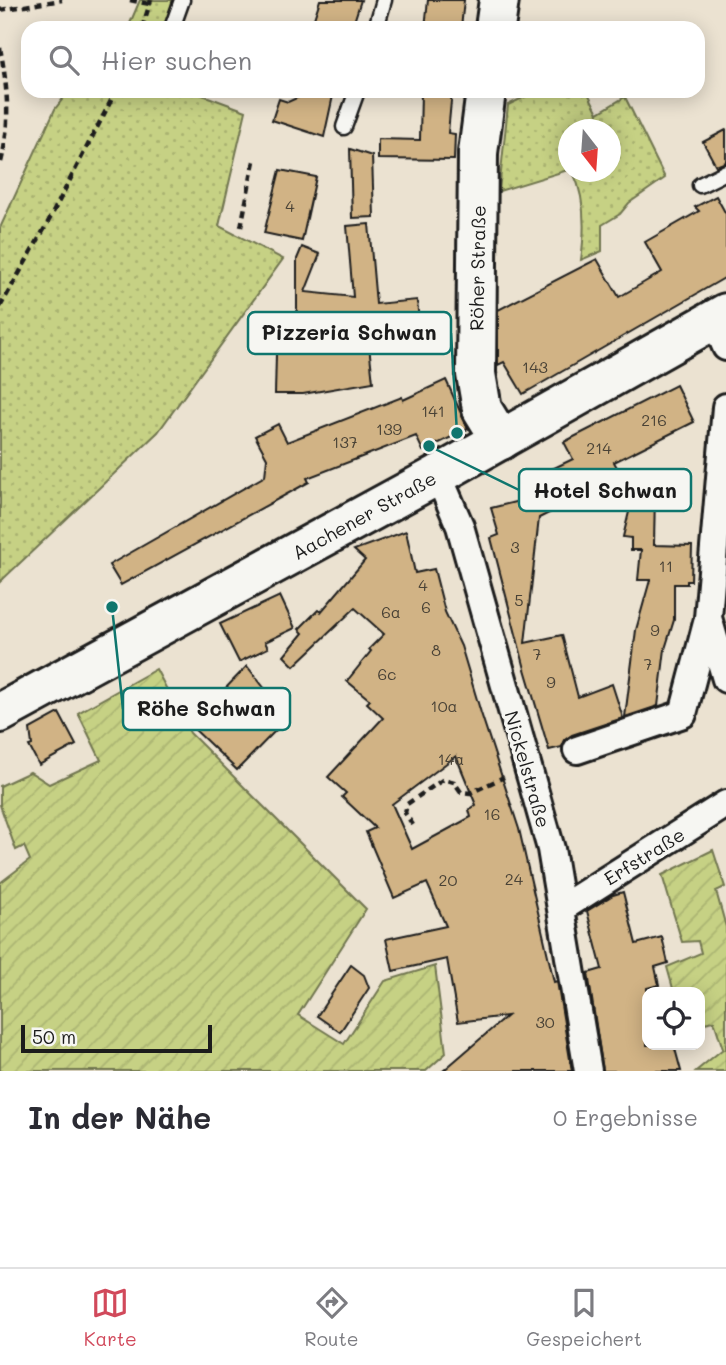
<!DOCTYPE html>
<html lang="de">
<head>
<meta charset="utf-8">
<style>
  body { margin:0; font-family:Mali,sans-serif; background:#f7f7f7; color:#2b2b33 }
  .controls { position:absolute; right:21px; bottom:21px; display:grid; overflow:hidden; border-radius:14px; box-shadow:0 4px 18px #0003 }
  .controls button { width:63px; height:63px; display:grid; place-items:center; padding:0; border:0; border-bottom:2px solid #e1e1e2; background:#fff; color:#2b2b33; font:35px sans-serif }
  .compass { position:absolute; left:558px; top:119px; width:63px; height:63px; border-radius:50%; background:#fff; box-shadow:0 4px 18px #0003; rotate:163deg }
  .scale { position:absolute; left:21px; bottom:18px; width:191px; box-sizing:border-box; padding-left:7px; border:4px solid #1c1c1c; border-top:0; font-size:19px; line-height:24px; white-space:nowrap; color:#1c1c1c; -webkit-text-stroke:5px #f6f6f2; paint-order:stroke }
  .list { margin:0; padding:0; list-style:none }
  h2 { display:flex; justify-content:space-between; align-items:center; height:91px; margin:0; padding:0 28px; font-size:30px }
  h2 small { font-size:23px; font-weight:400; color:#7c7c81 }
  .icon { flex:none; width:38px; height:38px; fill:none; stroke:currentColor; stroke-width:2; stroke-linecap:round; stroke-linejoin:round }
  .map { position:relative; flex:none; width:726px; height:1071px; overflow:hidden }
  .search { position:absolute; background:#fff; box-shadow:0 4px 18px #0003; left:21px; right:21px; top:21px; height:77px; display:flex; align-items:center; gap:18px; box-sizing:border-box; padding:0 24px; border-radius:21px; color:#7c7c81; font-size:26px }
  .sheet { height:196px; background:#fff }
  nav { display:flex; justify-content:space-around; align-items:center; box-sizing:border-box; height:98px; border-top:2px solid #e1e1e2; background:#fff; font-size:19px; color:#7c7c81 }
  nav a { display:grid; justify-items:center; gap:4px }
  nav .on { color:#d1495b }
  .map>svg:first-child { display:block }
  .grass { fill:url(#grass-dots); stroke:#717650; stroke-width:2 }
  .garden { fill:url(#garden-furrows); stroke:#717650; stroke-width:2 }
  .building { fill:#d1b385; stroke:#1c1c1c; stroke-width:2; fill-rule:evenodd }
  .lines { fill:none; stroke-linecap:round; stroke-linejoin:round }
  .service-casing { stroke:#1c1c1c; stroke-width:19 }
  .minor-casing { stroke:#1c1c1c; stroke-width:32 }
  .secondary-casing { stroke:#1c1c1c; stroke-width:44 }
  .path { stroke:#1c1c1c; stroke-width:4.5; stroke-dasharray:7 5; stroke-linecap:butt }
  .service { stroke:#f6f6f2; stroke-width:14 }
  .minor { stroke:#f6f6f2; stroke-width:26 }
  .secondary { stroke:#f6f6f2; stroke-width:38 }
  .labels { text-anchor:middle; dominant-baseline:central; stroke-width:7; stroke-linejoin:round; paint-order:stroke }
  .number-label { font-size:16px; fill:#494236 }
  .street-label { font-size:19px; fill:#1c1c1c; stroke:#f6f6f2 }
  .leader { fill:none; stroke:#0f766e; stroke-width:2.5 }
  .callout-dot { fill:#0f766e; stroke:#f6f6f2; stroke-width:2.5 }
  .callout { fill:#f6f6f2; stroke:#0f766e; stroke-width:2.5 }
  .callout-label { font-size:21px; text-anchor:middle; font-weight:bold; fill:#1c1c1c }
</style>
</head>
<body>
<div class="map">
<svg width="726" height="1071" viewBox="0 0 726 1071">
  <defs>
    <pattern id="grass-dots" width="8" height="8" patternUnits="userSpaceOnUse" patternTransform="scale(1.75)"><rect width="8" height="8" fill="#c6d184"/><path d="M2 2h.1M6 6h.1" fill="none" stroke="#aab371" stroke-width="1.8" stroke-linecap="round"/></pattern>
    <pattern id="garden-furrows" width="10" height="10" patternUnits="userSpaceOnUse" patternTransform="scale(1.75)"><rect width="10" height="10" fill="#c6d184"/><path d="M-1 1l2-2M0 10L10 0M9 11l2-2" fill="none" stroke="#aab371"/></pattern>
  </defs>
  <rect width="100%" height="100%" fill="#ebe2d1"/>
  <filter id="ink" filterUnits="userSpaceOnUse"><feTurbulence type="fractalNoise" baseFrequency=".0143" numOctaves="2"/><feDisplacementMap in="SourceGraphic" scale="14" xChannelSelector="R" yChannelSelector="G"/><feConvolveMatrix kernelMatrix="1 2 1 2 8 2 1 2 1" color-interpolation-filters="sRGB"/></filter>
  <g filter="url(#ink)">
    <g class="grass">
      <path d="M140,0H175L165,28H128Z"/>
      <path d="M69,91H192L246,111L219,226L283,259L158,432L0,582V228L55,109Z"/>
      <path d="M537,91H587L598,113L625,97L665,178L629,203L620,214L602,225V251L581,260C585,232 586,199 573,172H610V130H568V170L499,191L508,105Z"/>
    </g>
    <g class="garden">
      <path d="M156,669L190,733L366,909L298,1015L344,1044L385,981L435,966L446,1053L426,1071H0V883L30,860L24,846L16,850L0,805V786L30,772L49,784L101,760L78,713Z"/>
      <path d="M713,850L725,887L716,891L726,927V1071H696L723,1049L714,1021L700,1024V992H674L667,967L701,953L698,941L682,942L662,875Z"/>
    </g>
    <g class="building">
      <path d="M320,0H361L352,28H311Z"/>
      <path d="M428,0H464L461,28H425Z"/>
      <path d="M312,91H334L324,137L272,120L279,99L288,102Z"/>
      <path d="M421,91H452L448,133L455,134L454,160L378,159V139L420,140Z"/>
      <path d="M726,130V162L716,166L703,142Z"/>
      <path d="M350,149L372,156L374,217L352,218Z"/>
      <path d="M280,170L316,177L302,241L264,233Z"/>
      <path d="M716,196L726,214V277L523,394L504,362L498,365V310L597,259L619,297L662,272L645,242L699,211L695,207Z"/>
      <path d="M369,224L376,304L417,300L419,322L367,327L373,382L303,394H275L277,315L297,316V259L302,247L320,254L305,292L353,297L347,226Z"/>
      <path d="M446,380L468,429L423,451L416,436L307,478L309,482L121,585L109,565L265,476L267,458L255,436L278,424L287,442L402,397L403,400Z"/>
      <path d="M676,385L694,422L614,462L619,471L591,485L593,491L539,518L525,643L562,635L578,697L612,684L623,718L572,735L565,740L562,747L549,750L525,669L491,538L499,535L491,508L539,496L531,479L573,459L564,442Z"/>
      <path d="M634,491L655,492L654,545L692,546L691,581H687V584H674V620L665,649L658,706L625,717L636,630L650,580H638L641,550H631V538L623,537Z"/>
      <path d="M406,531L415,573L434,569L445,612L461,646L481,713L519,829L554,982L557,981L572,1071H443L507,1016L458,1022L447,959L393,971L386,939L446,926L427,883L394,898L366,832L375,828L342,797L346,793L328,777L383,718L367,703L370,700L347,681L371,651L369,649L384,634L355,608L294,666L284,656L303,633L299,629L318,610L321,612L365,560L354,550ZM456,756L476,805L469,810L471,817L412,849L392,804Z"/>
      <path d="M280,596L295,628L265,642L268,648L239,662L220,624Z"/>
      <path d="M247,666L269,694L259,702L281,725L237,770L190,725Z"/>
      <path d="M59,713L76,745L39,765L29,746L32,745L30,729Z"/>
      <path d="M623,892L636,944L662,937L668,963L655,967L659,985L647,988V1045H674L681,1071H603L588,973L602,969L587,911L613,895Z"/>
      <path d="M351,965L364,975L369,988L340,1032L317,1016Z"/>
    </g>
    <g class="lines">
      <g class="service-casing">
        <g id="service">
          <path d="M172,28L182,0"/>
          <path d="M376,28L384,0"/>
          <path d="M344,127L357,91"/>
          <path d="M700,185L726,172"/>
        </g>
      </g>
      <g class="minor-casing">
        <g id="minor">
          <path d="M714,319L726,347"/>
          <path d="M726,407L708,618L726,679"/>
          <path d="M438,475L460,526L551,849L588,1071"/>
          <path d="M577,750L683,714L708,619"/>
          <path d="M562,908L726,804"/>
        </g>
      </g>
      <g class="secondary-casing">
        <g id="secondary">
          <path d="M495,28L499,0"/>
          <path d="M486,91L478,153L476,374L482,409L501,440"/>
          <path d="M0,713L438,475L726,313"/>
        </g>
      </g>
      <g class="path">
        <path d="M130,0L149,4"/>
        <path d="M0,10L62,0"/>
        <path d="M142,28L151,0"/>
        <path d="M0,48C8,89 11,126 0,166"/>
        <path d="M241,227L254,161"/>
        <path d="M0,307L46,226L116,91"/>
        <path d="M413,825L405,813L407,804L444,779L454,782L461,792L470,793L504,777"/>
      </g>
      <use href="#service" class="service"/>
      <use href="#minor" class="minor"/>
      <use href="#secondary" class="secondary"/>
    </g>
  </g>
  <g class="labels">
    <g class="number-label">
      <text x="290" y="205">4</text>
      <text x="535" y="366">143</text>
      <text x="433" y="410">141</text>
      <text x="654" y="419">216</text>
      <text x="389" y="428">139</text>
      <text x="345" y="441">137</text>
      <text x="599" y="447">214</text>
      <text x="515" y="546">3</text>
      <text x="666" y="565">11</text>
      <text x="423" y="584">4</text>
      <text x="519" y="599">5</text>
      <text x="426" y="606">6</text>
      <text x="391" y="611">6a</text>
      <text x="655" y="629">9</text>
      <text x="436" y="649">8</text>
      <text x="537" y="653">7</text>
      <text x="648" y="663">7</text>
      <text x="387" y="673">6c</text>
      <text x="551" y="681">9</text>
      <text x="444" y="705">10a</text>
      <text x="451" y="758">14a</text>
      <text x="492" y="813">16</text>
      <text x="514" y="878">24</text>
      <text x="448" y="879">20</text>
      <text x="545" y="1021">30</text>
    </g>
    <g class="street-label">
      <text transform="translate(477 268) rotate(-89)">Röher Straße</text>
      <text transform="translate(364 515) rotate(-29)">Aachener Straße</text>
      <text transform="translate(528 769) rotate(74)">Nickelstraße</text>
      <text transform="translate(644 856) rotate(-32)">Erfstraße</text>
    </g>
  </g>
  <path class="leader" d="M457 433L451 333M429 446L519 490M112 607L123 709"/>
  <g class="callout-dot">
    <circle cx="457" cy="433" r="7"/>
    <circle cx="429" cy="446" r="7"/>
    <circle cx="112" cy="607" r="7"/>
  </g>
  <g class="callout">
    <rect x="248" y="312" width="203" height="42" rx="7"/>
    <rect x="519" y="469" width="172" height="42" rx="7"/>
    <rect x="123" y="688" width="167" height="42" rx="7"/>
  </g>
  <g class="callout-label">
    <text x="349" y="340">Pizzeria Schwan</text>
    <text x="605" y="498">Hotel Schwan</text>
    <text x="206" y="716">Röhe Schwan</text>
  </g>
</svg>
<div class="controls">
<button><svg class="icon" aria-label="locate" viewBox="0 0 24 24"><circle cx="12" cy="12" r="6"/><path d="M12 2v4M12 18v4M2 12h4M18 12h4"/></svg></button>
</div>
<svg class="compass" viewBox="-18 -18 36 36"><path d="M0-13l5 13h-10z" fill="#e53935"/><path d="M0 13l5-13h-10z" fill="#7c7c81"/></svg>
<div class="scale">50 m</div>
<div class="search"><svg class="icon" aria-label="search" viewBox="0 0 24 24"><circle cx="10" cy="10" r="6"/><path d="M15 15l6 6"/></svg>Hier suchen</div>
</div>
<section class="sheet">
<h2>In der Nähe<small>0 Ergebnisse</small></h2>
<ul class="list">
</ul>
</section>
<nav>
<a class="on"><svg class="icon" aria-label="map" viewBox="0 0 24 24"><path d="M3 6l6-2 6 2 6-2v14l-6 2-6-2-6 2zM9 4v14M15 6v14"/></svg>Karte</a>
<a><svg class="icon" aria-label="directions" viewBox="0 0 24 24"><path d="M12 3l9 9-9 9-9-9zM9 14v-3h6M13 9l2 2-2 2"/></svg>Route</a>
<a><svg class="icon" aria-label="saved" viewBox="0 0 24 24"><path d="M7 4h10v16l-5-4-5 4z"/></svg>Gespeichert</a>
</nav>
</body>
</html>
